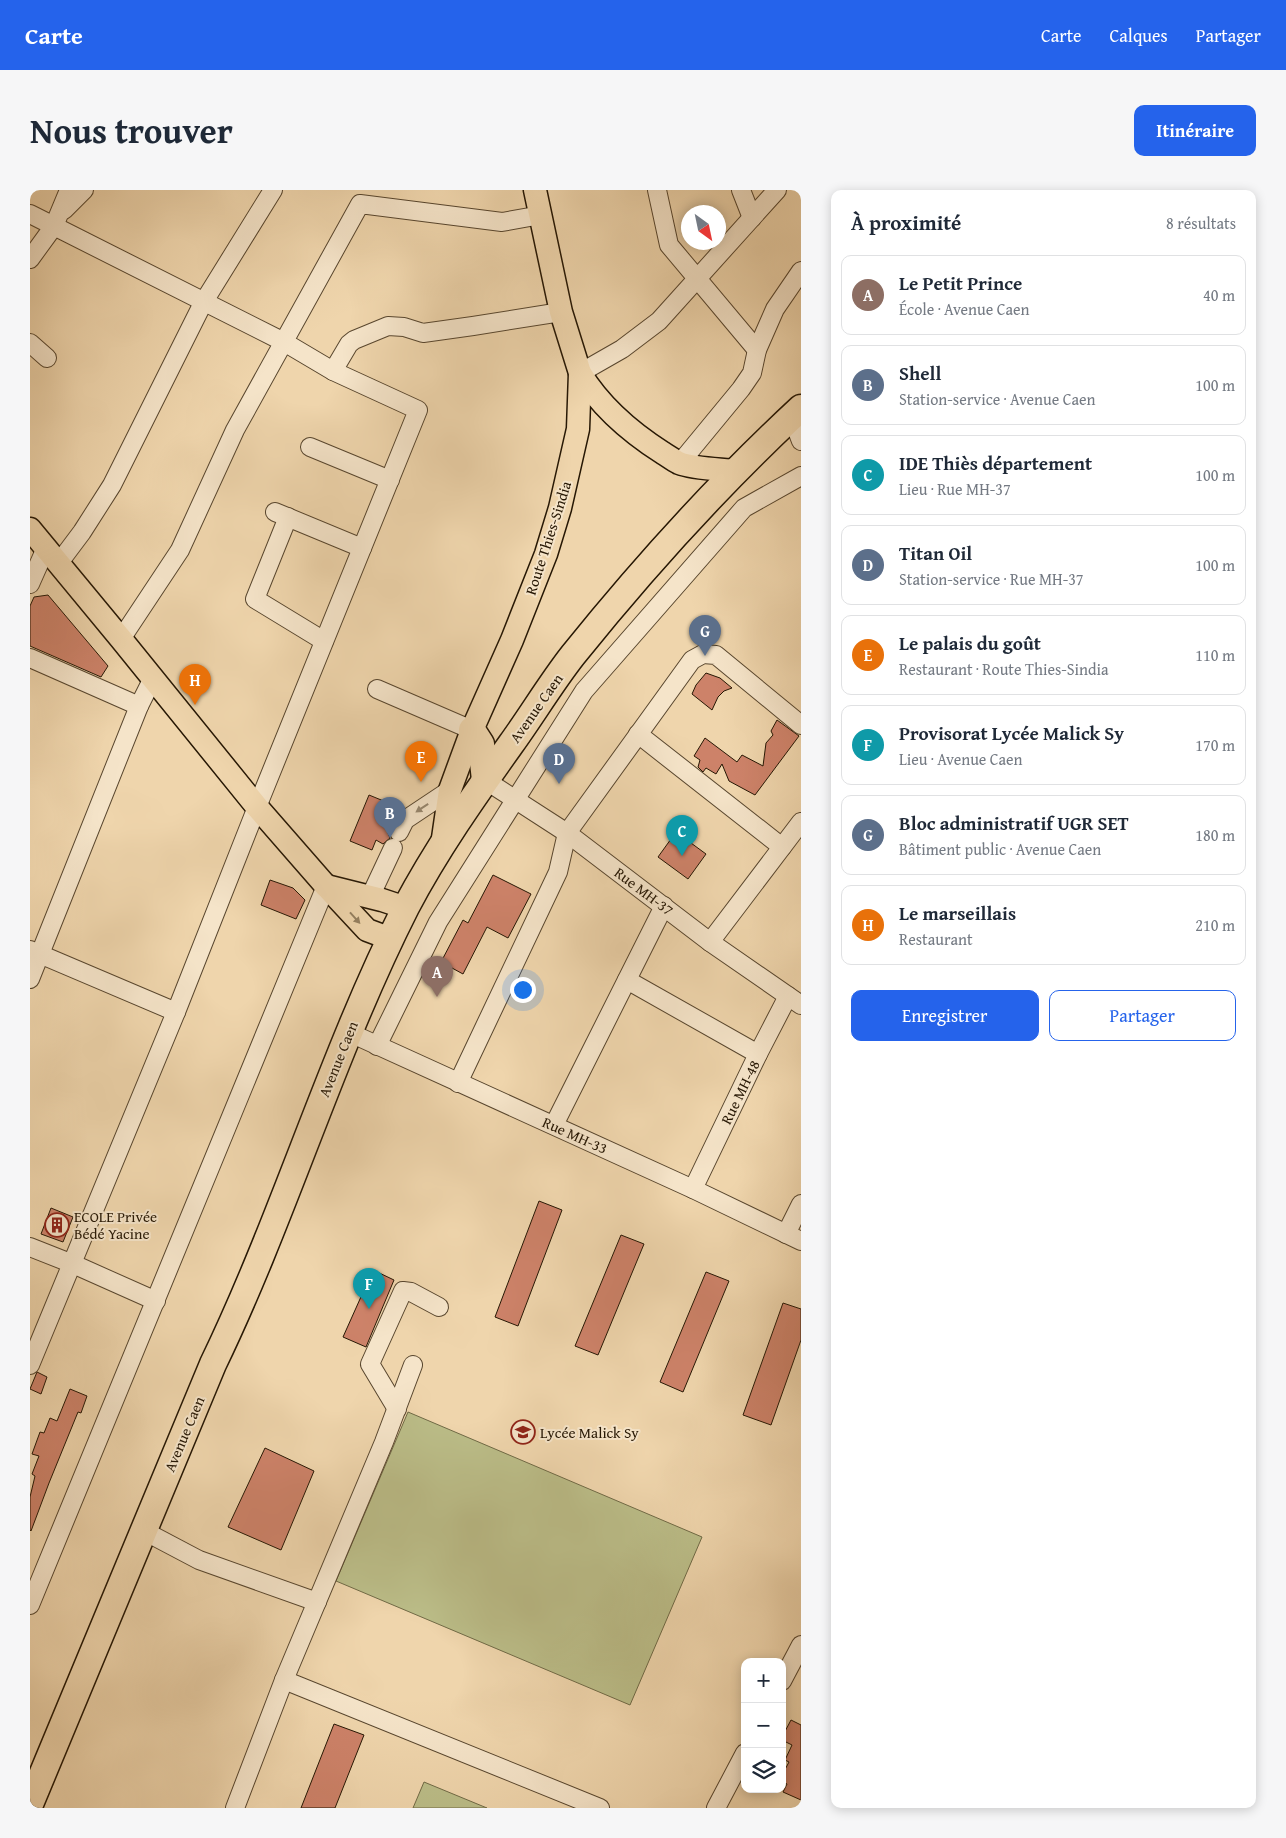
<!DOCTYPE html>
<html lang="fr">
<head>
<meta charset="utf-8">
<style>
  body { margin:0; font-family:"Gentium Book Plus",serif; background:#f6f6f7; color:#1f2937 }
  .controls { position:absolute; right:15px; bottom:15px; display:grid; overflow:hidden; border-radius:10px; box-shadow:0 2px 12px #0003 }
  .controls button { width:45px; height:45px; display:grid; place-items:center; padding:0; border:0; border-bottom:1px solid #e0e1e3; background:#fff; color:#1f2937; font:25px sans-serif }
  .compass { position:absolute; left:651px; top:15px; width:45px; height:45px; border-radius:50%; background:#fff; box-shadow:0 2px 12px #0003; rotate:147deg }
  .you { position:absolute; left:492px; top:799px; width:18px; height:18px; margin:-12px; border:4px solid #fff; border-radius:50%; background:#1a73e8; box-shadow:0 0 0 8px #1a73e833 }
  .badge { display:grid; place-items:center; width:32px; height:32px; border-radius:50%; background:#2563eb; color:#fff; font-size:16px; font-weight:700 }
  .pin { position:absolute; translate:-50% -41px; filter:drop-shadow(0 1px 2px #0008) }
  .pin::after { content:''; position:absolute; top:26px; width:18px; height:15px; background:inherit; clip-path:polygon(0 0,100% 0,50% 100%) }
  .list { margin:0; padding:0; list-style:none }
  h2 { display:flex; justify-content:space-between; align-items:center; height:65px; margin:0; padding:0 20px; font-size:21px }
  h2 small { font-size:16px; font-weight:400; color:#747a83 }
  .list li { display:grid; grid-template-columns:32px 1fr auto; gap:15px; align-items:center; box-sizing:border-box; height:80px; margin:0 10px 10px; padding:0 10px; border:1px solid #e0e1e3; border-radius:10px }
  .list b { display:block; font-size:19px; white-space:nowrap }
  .list p { margin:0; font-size:16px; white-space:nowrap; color:#747a83 }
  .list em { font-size:16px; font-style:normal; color:#747a83 }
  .actions { display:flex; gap:10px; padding:15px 20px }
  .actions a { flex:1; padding:11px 0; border:1px solid #2563eb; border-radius:10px; text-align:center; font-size:18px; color:#2563eb }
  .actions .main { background:#2563eb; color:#fff }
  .icon { flex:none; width:28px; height:28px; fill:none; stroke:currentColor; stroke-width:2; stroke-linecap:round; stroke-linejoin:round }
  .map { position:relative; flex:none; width:771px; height:1618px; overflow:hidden; border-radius:10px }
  header { display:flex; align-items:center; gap:30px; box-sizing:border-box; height:70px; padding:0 25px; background:#2563eb; color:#fff }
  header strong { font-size:24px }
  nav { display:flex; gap:28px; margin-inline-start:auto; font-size:18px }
  .intro { display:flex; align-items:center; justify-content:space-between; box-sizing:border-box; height:120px; padding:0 30px }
  h1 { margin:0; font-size:35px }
  .button { padding:12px 22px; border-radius:10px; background:#2563eb; color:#fff; font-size:18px; font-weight:700 }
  main { display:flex; gap:30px; padding:0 30px }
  aside { flex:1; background:#fff; border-radius:10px; box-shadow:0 2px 12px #0003 }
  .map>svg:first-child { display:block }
  .green { fill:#bbbd88; stroke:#706a46 }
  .building { fill:#cd8269; stroke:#261704 }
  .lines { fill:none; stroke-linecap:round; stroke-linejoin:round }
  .minor-casing { stroke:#58462e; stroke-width:20 }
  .major-casing { stroke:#261704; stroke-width:25 }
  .highway-casing { stroke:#261704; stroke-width:29 }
  .minor { stroke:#f5e4c9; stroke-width:18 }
  .major { stroke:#efd5ac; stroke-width:22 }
  .highway { stroke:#efd5ac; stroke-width:26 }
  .oneway { fill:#988870 }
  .oneway2 { fill:#958060 }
  .labels { text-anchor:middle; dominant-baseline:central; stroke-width:4; stroke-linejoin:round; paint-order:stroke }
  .street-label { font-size:15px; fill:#261704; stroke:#f5e4c9 }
  .poi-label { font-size:15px; fill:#261704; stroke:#f5e4c9; text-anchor:start }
</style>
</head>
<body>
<header>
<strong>Carte</strong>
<nav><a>Carte</a><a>Calques</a><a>Partager</a></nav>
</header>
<div class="intro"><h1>Nous trouver</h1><a class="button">Itinéraire</a></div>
<main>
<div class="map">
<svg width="771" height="1618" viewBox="0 0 771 1618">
  <rect width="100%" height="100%" fill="#efd5ac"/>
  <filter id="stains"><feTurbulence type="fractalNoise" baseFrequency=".004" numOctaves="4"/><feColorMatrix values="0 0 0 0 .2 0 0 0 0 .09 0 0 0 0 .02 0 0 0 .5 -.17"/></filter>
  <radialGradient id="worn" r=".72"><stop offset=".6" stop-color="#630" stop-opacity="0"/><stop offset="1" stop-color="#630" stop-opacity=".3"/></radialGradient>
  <g class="green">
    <path d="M378,1222L672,1347L600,1515L306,1391Z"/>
    <path d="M394,1592L457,1618H383Z"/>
  </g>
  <g class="building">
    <path d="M18,405L78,476L71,487L0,456V416L4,407Z"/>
    <path d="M676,483L690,488L702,498L694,501L688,507L682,520L662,504L666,495Z"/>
    <path d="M747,530L769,546L725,605L699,591L692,574L686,584L676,578L673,582L668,577L670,570L664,566L675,548L707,572L712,565L733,576L736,553L743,545L741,541Z"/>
    <path d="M339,605L361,614L353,634L359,637L358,643L360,648L353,654L346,650L342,660L320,651Z"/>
    <path d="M646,642L676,664L658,689L628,667Z"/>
    <path d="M463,685L501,704L478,748L457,737L433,784L411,772L433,730L438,733Z"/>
    <path d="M240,690L263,698L275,710L266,729L231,715Z"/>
    <path d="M509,1011L532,1020L488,1136L465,1127Z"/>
    <path d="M21,1018L43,1027L33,1052L11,1044Z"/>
    <path d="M591,1045L614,1054L568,1165L545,1156Z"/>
    <path d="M343,1080L364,1090L336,1157L313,1147Z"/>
    <path d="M676,1082L699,1091L653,1202L630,1192Z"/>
    <path d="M753,1113L771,1119V1150L741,1235L713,1225Z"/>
    <path d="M7,1182L17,1187L11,1204L0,1199Z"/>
    <path d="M40,1199L57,1206L51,1223L48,1222L19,1293L1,1341L0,1340V1307L5,1286L2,1284L9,1266L2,1264L10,1242L14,1243L20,1228L27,1231Z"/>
    <path d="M235,1258L284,1281L251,1360L198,1337Z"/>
    <path d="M761,1530L771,1535V1610L753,1602L757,1594L752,1591V1585L759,1572L755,1570L762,1555L752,1550V1547Z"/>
    <path d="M304,1534L334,1545L305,1618H271Z"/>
  </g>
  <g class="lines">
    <g class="minor-casing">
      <g id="minor">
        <path d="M627,0L639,55L727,160"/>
        <path d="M711,0L722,28"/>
        <path d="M34,20L54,0"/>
        <path d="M0,24L254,152L303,181L388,220L227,617L146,822L0,1175"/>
        <path d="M0,69L24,36L39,0"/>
        <path d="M0,153L17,168"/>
        <path d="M303,181L319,154L324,150L358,136L374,137L393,143L443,136L531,122"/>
        <path d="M550,183L592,159L629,131L747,0"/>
        <path d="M762,227L771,251"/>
        <path d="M280,257L360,290"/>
        <path d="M650,273L711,199L722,183L727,160L745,119L771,81"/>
        <path d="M245,322L332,358"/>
        <path d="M258,327L225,409L294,451"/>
        <path d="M28,374L52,342L82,295L173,113L243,0"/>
        <path d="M0,394L16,358"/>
        <path d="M91,449L150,360L205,240L330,14L472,32L511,25"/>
        <path d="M0,468L109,516"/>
        <path d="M347,499L442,540"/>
        <path d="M608,544L752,657"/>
        <path d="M455,590L537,643L680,752L771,815"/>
        <path d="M369,642L375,630L420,600"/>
        <path d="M340,707L363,658"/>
        <path d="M680,752L771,632"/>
        <path d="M0,760L146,822"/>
        <path d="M0,789L109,516L123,488"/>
        <path d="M597,790L728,864"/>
        <path d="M318,842L663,999L771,1051"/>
        <path d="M347,856L408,732L554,501L714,318L771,286"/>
        <path d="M428,893L528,682L537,643L662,470L673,464L686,465L771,535"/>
        <path d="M524,935L634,716"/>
        <path d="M663,999L728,864L758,806"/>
        <path d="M756,1044L771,1014"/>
        <path d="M0,1057L43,1074L126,1111"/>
        <path d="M367,1219L340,1174L373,1101L381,1102L409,1117"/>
        <path d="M114,1341L169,1370L287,1412"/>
        <path d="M0,1415L296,696"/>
        <path d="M254,1490L570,1618"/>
        <path d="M752,1491L771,1455"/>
        <path d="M205,1618L254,1490L354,1252L383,1175"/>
        <path d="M686,1618L715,1563"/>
      </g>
    </g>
    <g class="major-casing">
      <g id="major">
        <path d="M550,183C570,216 600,242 633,263C638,266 643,270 649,273C664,279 690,279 707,281"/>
        <path d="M0,339L91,449L227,617L296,696L337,740L361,749"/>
        <path d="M412,655L420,600L442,540L482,450L516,364L530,318L548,239L550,183L531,122L505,0"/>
        <path d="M296,696L352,710L376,718"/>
      </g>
    </g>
    <g class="highway-casing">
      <g id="highway">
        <path d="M442,540L451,554L455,590"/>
        <path d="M0,1614L183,1174C255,1025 301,865 376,717C406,660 444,606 481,554C502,525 521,493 543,465C613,378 689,294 771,218"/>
      </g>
    </g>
    <use href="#minor" class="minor"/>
    <use href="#major" class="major"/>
    <use href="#highway" class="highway"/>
  </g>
  <defs><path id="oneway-solid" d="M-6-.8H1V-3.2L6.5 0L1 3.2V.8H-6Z" transform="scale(1.25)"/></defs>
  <use class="oneway" href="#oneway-solid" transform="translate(392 618) rotate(146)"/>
  <use class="oneway2" href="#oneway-solid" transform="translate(325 728) rotate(48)"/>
  <defs>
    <g id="building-ring" transform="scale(1.25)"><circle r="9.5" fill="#f5e4c9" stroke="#8f2418" stroke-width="1.5"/><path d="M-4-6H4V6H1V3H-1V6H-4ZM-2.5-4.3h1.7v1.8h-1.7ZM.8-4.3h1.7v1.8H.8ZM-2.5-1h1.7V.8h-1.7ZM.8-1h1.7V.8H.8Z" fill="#8f2418"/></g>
    <g id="school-ring" transform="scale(1.25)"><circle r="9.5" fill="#f5e4c9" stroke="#8f2418" stroke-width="1.5"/><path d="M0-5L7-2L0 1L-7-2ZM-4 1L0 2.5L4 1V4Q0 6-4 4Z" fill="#8f2418"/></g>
  </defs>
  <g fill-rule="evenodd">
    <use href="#building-ring" x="27" y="1035"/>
    <use href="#school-ring" x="493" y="1242"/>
  </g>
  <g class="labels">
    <g class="street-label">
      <text transform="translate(518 348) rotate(-72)">Route Thies-Sindia</text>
      <text transform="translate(506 518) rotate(-55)">Avenue Caen</text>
      <text transform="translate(614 701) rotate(37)">Rue MH-37</text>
      <text transform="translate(308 869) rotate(-68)">Avenue Caen</text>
      <text transform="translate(710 902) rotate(-64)">Rue MH-48</text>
      <text transform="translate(545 945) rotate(24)">Rue MH-33</text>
      <text transform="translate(154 1244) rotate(-67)">Avenue Caen</text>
    </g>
    <g class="poi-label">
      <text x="44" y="1026">ECOLE Privée<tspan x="44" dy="17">Bédé Yacine</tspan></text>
      <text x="510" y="1242">Lycée Malick Sy</text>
    </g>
  </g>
  <rect width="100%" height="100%" filter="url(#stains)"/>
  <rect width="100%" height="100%" fill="url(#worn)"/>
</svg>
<div class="controls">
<button>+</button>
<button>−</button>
<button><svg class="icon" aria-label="layers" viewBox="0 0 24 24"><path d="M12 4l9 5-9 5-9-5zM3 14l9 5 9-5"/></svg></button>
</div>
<svg class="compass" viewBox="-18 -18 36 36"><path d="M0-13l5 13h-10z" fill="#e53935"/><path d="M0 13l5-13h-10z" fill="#747a83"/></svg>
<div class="you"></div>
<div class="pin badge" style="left:407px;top:807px;background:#8d6e63">A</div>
<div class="pin badge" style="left:360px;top:648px;background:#5c6f8a">B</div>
<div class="pin badge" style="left:652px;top:666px;background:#0f9aa8">C</div>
<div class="pin badge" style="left:529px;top:594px;background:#5c6f8a">D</div>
<div class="pin badge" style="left:391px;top:592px;background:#e8710a">E</div>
<div class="pin badge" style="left:339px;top:1119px;background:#0f9aa8">F</div>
<div class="pin badge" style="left:675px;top:466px;background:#5c6f8a">G</div>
<div class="pin badge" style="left:165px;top:515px;background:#e8710a">H</div>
</div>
<aside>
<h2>À proximité<small>8 résultats</small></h2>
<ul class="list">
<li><span class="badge" style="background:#8d6e63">A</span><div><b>Le Petit Prince</b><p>École · Avenue Caen</p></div><em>40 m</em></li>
<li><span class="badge" style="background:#5c6f8a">B</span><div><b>Shell</b><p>Station-service · Avenue Caen</p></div><em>100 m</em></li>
<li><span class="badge" style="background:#0f9aa8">C</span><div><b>IDE Thiès département</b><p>Lieu · Rue MH-37</p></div><em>100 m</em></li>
<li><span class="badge" style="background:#5c6f8a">D</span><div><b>Titan Oil</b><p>Station-service · Rue MH-37</p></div><em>100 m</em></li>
<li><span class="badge" style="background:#e8710a">E</span><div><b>Le palais du goût</b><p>Restaurant · Route Thies-Sindia</p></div><em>110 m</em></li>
<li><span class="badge" style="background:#0f9aa8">F</span><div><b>Provisorat Lycée Malick Sy</b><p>Lieu · Avenue Caen</p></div><em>170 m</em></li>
<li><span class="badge" style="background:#5c6f8a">G</span><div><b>Bloc administratif UGR SET</b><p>Bâtiment public · Avenue Caen</p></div><em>180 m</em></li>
<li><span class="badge" style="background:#e8710a">H</span><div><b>Le marseillais</b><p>Restaurant</p></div><em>210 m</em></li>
</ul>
<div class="actions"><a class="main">Enregistrer</a><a>Partager</a></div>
</aside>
</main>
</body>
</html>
